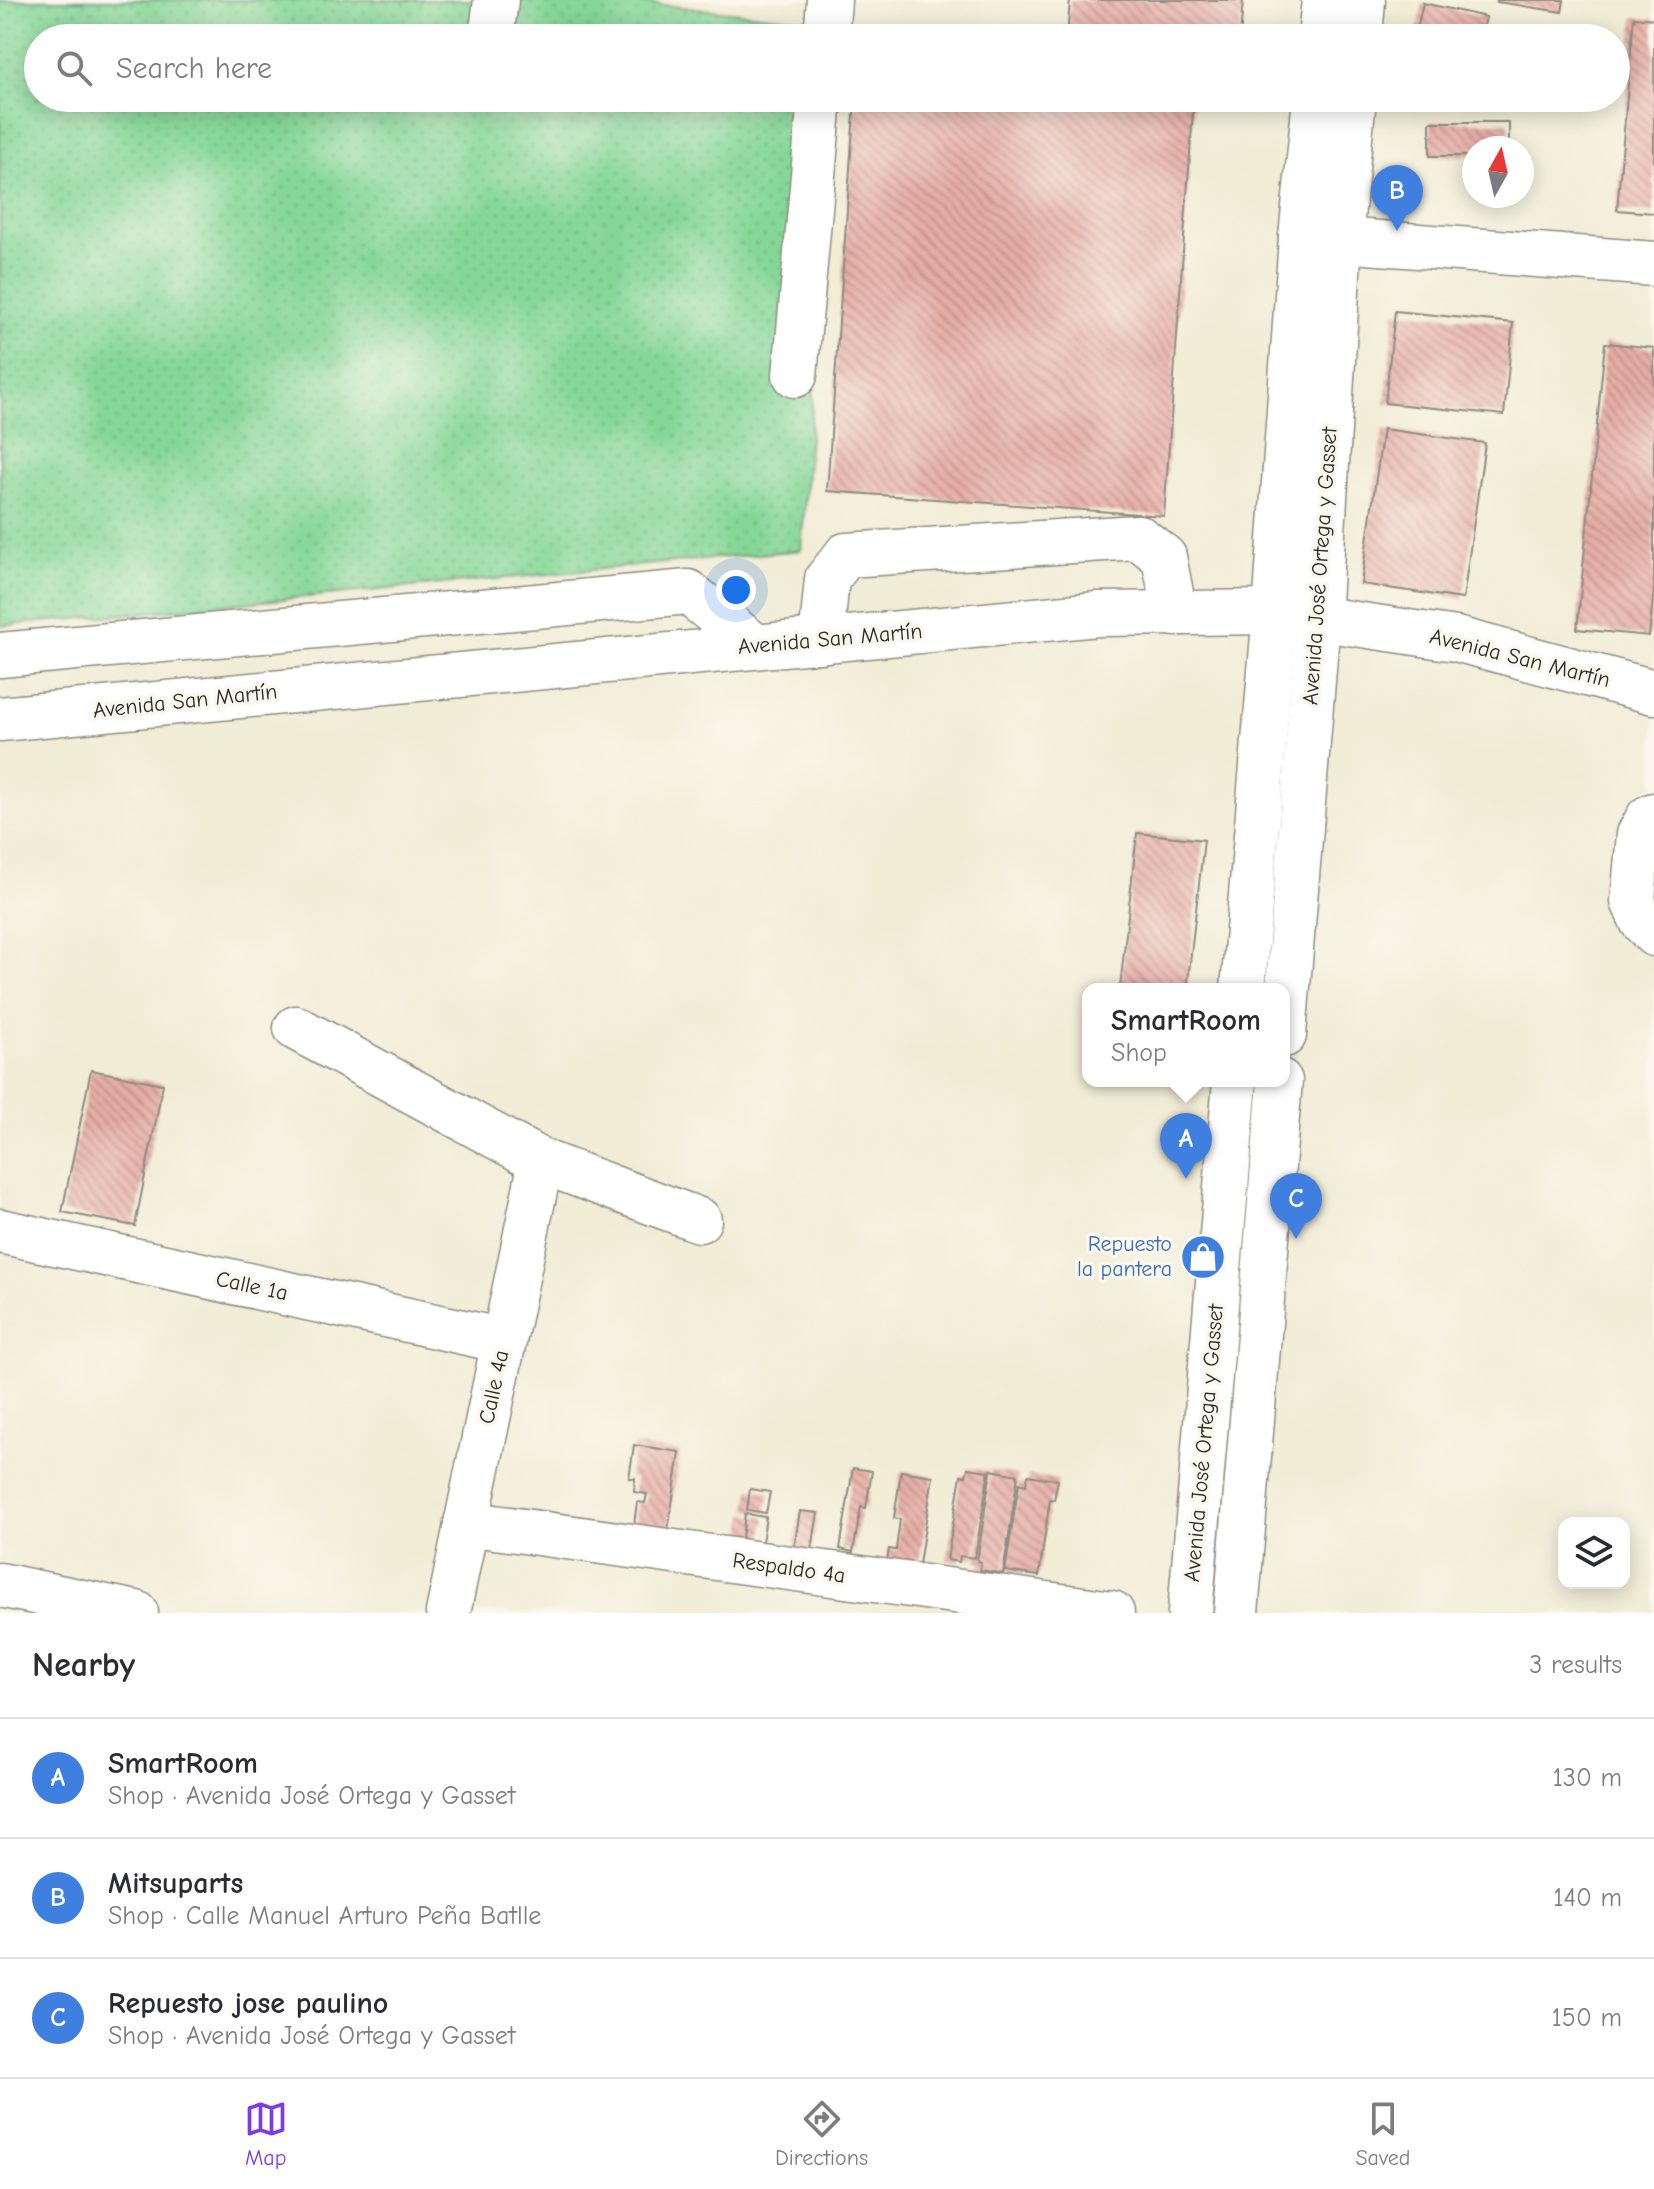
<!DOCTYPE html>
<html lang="en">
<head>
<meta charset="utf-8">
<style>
  body { margin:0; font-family:"Comic Neue",sans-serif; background:#f2f2f3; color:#2b2b33 }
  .controls { position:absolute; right:24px; bottom:24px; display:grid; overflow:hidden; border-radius:16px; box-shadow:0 4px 20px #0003 }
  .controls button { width:72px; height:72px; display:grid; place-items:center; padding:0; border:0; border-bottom:2px solid #e1e1e2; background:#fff; color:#2b2b33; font:40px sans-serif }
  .compass { position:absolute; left:1462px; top:136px; width:72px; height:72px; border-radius:50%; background:#fff; box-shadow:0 4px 20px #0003; rotate:8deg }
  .you { position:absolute; left:736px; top:590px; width:28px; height:28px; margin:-20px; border:6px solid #fff; border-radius:50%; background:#1a73e8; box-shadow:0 0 0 12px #1a73e833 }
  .badge { display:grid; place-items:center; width:52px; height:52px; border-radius:50%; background:#7c3aed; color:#fff; font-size:26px; font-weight:700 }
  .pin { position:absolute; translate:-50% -66px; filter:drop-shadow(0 2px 4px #0008) }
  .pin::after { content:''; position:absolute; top:42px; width:28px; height:24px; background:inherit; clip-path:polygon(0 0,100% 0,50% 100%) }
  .popup { position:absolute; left:1082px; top:983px; width:208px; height:104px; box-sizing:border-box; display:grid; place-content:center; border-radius:16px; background:#fff; filter:drop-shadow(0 2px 6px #0005); font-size:26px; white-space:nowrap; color:#7c7c81 }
  .popup b { font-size:30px; color:#2b2b33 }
  .popup::after { content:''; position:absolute; left:50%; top:100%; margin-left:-16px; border:16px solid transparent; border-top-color:#fff }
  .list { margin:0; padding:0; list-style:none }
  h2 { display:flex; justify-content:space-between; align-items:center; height:104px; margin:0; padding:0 32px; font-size:34px }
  h2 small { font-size:26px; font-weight:400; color:#7c7c81 }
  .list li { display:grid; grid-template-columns:52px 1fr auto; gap:24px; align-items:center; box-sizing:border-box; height:120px; padding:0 32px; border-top:2px solid #e1e1e2 }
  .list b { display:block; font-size:30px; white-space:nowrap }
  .list p { margin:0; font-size:26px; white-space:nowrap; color:#7c7c81 }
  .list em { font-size:26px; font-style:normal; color:#7c7c81 }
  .icon { flex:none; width:44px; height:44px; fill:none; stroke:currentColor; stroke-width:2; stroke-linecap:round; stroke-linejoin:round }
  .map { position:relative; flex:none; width:1654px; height:1613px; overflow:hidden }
  .search { position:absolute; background:#fff; box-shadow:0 4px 20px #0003; left:24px; right:24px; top:24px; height:88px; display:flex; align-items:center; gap:20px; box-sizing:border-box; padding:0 28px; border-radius:44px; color:#7c7c81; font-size:30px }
  .sheet { height:464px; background:#fff }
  nav { display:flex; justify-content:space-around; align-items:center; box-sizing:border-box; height:112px; border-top:2px solid #e1e1e2; background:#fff; font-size:22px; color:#7c7c81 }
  nav a { display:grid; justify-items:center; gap:4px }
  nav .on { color:#7c3aed }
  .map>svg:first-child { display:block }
  .grass { fill:url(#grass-dots); stroke:#588162; stroke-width:2 }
  .building { fill:url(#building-back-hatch) }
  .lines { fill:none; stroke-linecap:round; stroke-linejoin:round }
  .minor-casing { stroke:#8e8c80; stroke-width:47 }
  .major-casing { stroke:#8e8c80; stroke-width:47 }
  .minor { stroke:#fff; stroke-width:44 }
  .major { stroke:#fff; stroke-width:44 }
  .labels { text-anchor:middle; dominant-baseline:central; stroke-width:7; stroke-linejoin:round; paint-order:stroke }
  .street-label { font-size:22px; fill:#2b2b2b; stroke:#fbf7ec }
  .shop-label { font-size:22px; fill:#366cbe; stroke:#fbf7ec; text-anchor:end }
</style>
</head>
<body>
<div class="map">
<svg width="1654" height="1613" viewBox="0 0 1654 1613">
  <defs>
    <pattern id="grass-dots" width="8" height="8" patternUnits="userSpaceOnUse" patternTransform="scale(2)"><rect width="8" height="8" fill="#85d798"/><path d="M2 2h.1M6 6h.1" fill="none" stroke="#73b983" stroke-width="1.8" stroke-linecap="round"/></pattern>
    <pattern id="building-back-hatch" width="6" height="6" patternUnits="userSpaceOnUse" patternTransform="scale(2)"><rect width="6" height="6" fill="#e6ada6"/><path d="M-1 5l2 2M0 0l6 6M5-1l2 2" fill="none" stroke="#bb8d87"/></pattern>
  </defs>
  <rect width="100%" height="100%" fill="#fbf7ec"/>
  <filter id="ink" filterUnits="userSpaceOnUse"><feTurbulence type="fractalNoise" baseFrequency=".0125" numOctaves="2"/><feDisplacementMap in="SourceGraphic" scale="16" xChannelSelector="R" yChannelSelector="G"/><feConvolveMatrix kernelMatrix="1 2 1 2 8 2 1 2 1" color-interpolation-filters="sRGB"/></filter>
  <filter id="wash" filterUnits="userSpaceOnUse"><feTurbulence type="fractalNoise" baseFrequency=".006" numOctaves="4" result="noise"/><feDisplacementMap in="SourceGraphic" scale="32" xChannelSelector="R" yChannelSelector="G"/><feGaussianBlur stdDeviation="1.8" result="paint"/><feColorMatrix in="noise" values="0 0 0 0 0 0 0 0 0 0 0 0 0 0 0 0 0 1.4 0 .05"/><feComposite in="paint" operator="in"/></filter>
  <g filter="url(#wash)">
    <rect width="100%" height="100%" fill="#f1ecd5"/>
    <path class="grass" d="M0,0H612L810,20L824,38H38V98H836L801,550L0,626Z"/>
    <g id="blocks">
      <g class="building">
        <path d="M1070,0H1243L1240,38H1067Z"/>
        <path d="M1497,0H1564L1562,12L1497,2Z"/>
        <path d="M1423,3L1486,17L1481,38H1415Z"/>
        <path d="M1634,17L1654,19V213L1617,210Z"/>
        <path d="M855,98H1194L1164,516L827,491Z"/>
        <path d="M1430,122H1509V148H1474V156H1430Z"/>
        <path d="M1395,311L1513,323L1504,415L1385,403Z"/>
        <path d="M1605,343L1654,348V590L1649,636L1577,629Z"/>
        <path d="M1383,429L1485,443L1463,599L1361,584Z"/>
        <path d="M1137,833L1204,840L1187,989L1120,988Z"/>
        <path d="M91,1070L163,1084L135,1226L62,1212Z"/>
        <path d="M634,1445L680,1452L667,1537L633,1532L637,1502L645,1503L647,1494L634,1492L635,1478H629Z"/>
        <path d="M853,1468L872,1471L866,1508L861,1507L853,1552L840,1549Z"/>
        <path d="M968,1468L989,1471L975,1558L960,1556L959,1562L947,1560L961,1475L966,1476Z"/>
        <path d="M991,1470L1018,1475L1003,1574L980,1570L981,1562L977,1561Z"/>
        <path d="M901,1471L933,1476L916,1583L884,1578L889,1549L896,1550L900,1519L894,1518Z"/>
        <path d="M1028,1475L1058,1480L1054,1500L1050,1499L1039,1576L1005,1571L1019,1483L1026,1485Z"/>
        <path d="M750,1489L770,1492L766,1513L747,1510Z"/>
        <path d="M800,1511L818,1513L809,1566H791Z"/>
        <path d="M745,1514L766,1517L761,1549L741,1546Z"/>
      </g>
    </g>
  </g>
  <g filter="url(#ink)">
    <use href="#blocks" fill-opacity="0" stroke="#8e8c80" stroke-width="2"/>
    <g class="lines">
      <g class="minor-casing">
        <g id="minor">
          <path d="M491,38L496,0"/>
          <path d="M826,38L829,0"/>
          <path d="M1301,237L1654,264"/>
          <path d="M795,375L820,98"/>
          <path d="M821,641L827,579L846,555L1138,537L1164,557L1175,614"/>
          <path d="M0,655L688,592L755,646"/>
          <path d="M1654,815L1648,818L1639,834L1633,901L1642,921L1654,934"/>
          <path d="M296,1028L541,1161L699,1220"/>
          <path d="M0,1231L504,1341"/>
          <path d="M466,1523L1112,1613"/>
          <path d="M0,1585L136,1613"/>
          <path d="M448,1613L541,1161"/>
        </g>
      </g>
      <g class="major-casing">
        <g id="major">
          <path d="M1320,38L1324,0"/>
          <path d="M1360,38L1363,0"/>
          <path d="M0,719L1098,614L1275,612L1456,639L1654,692"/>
          <path d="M1243,989L1275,612L1301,237L1315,98"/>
          <path d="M1284,1035L1318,620L1340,239L1354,98"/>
          <path d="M1190,1613L1235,1081"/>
          <path d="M1236,1613L1280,1081"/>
        </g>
      </g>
      <use href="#minor" class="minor"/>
      <use href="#major" class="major"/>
    </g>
  </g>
  <defs>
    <g id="shop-disc" transform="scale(2.3)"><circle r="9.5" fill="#3f7fe0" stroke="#fbf7ec"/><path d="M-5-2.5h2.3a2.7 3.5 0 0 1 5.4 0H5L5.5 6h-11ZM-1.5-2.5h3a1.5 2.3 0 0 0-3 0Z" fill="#fff"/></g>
  </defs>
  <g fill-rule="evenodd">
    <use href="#shop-disc" x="1203" y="1257"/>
  </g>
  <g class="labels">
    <g class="street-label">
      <text transform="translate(1320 566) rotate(-86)">Avenida José Ortega y Gasset</text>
      <text transform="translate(830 639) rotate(-5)">Avenida San Martín</text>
      <text transform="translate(1520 658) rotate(14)">Avenida San Martín</text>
      <text transform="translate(185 701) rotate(-6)">Avenida San Martín</text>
      <text transform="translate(252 1286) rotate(12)">Calle 1a</text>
      <text transform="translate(494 1387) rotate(-78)">Calle 4a</text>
      <text transform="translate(1204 1443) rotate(-85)">Avenida José Ortega y Gasset</text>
      <text transform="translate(789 1568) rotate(8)">Respaldo 4a</text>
    </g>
    <g class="shop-label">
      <text x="1172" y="1244">Repuesto<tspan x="1172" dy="25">la pantera</tspan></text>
    </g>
  </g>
</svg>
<div class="controls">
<button><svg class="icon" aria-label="layers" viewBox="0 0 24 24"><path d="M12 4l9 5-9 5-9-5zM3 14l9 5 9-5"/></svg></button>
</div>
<svg class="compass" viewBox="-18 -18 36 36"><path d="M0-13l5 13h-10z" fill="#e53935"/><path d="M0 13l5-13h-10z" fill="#7c7c81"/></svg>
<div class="you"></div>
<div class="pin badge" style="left:1186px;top:1179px;background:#3f7fe0">A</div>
<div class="popup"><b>SmartRoom</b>Shop</div>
<div class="pin badge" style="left:1397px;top:231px;background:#3f7fe0">B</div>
<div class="pin badge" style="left:1296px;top:1239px;background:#3f7fe0">C</div>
<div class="search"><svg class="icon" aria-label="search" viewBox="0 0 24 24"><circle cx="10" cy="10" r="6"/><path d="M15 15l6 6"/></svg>Search here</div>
</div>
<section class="sheet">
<h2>Nearby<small>3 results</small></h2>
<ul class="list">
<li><span class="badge" style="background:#3f7fe0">A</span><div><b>SmartRoom</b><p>Shop · Avenida José Ortega y Gasset</p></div><em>130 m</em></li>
<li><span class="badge" style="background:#3f7fe0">B</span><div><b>Mitsuparts</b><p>Shop · Calle Manuel Arturo Peña Batlle</p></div><em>140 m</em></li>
<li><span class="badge" style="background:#3f7fe0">C</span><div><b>Repuesto jose paulino</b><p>Shop · Avenida José Ortega y Gasset</p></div><em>150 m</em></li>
</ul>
</section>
<nav>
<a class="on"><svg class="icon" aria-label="map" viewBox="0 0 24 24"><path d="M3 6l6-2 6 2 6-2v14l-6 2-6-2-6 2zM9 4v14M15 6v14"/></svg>Map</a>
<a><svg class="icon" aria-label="directions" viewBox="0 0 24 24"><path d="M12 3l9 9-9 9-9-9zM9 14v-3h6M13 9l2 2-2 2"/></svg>Directions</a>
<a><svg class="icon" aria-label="saved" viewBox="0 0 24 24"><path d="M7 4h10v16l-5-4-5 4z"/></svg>Saved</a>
</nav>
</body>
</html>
